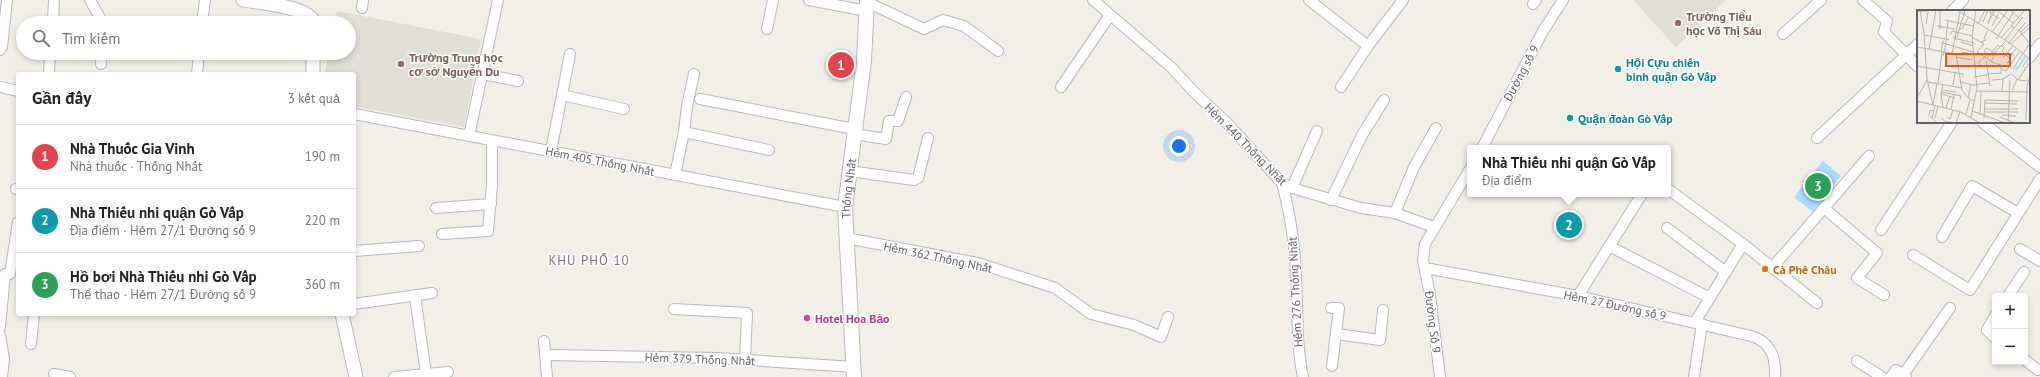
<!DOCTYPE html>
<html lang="vi">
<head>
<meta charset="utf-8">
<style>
  body { margin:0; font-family:"PT Sans",sans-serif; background:#f6f6f6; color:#222 }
  .controls { position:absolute; right:12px; bottom:12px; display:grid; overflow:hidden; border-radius:4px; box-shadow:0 2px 6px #0003 }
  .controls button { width:36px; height:36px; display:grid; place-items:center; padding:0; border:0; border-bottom:1px solid #e0e0e0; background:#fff; color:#222; font:20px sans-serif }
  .you { position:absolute; left:1179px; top:146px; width:14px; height:14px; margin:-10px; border:3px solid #fff; border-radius:50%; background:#1a73e8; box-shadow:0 0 0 6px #1a73e833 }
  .badge { display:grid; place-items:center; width:26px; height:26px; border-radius:50%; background:#ea4335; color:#fff; font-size:13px; font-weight:700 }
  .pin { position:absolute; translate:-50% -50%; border:2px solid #fff; box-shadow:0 1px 4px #0006 }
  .popup { position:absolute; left:1467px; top:145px; width:204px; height:52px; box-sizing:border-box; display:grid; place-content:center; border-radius:4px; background:#fff; filter:drop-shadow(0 1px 3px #0005); font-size:13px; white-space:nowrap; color:#767676 }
  .popup b { font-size:15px; color:#222 }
  .popup::after { content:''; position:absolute; left:50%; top:100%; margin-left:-8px; border:8px solid transparent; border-top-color:#fff }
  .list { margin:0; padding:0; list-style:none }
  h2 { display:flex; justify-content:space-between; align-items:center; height:52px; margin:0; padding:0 16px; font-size:17px }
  h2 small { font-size:13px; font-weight:400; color:#767676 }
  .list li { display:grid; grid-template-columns:26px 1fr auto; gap:12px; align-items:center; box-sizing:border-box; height:64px; padding:0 16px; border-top:1px solid #e0e0e0 }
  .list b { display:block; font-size:15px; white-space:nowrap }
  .list p { margin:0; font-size:13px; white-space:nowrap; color:#767676 }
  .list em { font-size:13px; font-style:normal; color:#767676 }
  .icon { flex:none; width:22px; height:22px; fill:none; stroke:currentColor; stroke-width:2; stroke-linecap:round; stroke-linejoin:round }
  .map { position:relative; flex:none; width:2040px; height:377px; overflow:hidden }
  .search { position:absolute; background:#fff; box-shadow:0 2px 6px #0003; left:16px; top:16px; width:340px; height:44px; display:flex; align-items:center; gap:10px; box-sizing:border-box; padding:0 14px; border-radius:22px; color:#767676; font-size:15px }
  .panel { position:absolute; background:#fff; box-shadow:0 2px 6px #0003; left:16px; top:72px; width:340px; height:244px; border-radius:4px }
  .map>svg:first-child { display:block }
  .education { fill:#e1ded6 }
  .water { fill:#aadaff }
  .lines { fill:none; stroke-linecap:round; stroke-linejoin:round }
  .minor-casing { stroke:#b5b8bc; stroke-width:12 }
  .tertiary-casing { stroke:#b5b8bc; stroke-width:15 }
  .secondary-casing { stroke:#b6babf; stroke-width:16 }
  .minor { stroke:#fff; stroke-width:10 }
  .tertiary { stroke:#fff; stroke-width:13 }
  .secondary { stroke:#fff; stroke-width:14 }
  .education-dot { fill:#8d6e63; stroke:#fff; stroke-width:1.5 }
  .culture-dot { fill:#0f9aa8; stroke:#fff; stroke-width:1.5 }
  .food-dot { fill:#e8710a; stroke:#fff; stroke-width:1.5 }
  .hotel-dot { fill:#d1479c; stroke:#fff; stroke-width:1.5 }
  .labels { text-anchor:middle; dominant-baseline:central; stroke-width:3; stroke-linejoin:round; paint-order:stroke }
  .education-label { font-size:12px; font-weight:bold; fill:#785e54; stroke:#fff; text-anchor:start }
  .culture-label { font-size:12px; font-weight:bold; fill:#0d838f; stroke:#fff; text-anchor:start }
  .street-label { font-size:12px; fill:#5f6368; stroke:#fff }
  .food-label { font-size:12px; font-weight:bold; fill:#c56008; stroke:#fff; text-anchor:start }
  .hotel-label { font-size:12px; font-weight:bold; fill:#b23c85; stroke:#fff; text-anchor:start }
  .neighbourhood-label { font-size:13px; letter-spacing:1px; fill:#70757a; stroke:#fff }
  .inset-river { fill:none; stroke:#aadaff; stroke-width:2 }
  .inset-road { fill:none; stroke:#b3b3b1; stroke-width:1 }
  .view { fill:#e8590c; fill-opacity:0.15; stroke:#e8590c; stroke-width:2 }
  .inset-edge { fill:none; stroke:#5f6368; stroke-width:2 }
</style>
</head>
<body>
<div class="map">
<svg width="2040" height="377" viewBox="0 0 2040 377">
  <rect width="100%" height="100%" fill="#f1efe8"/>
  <g class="education">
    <path d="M1633,0H1726L1676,47Z"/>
    <path d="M337,11L481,39L464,127L354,106V74H324L329,53H349V23H334Z"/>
  </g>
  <path class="water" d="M1823,161L1841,176L1813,212L1794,197Z"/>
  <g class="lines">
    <g class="minor-casing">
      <g id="minor">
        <path d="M90,0L103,23"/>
        <path d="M809,0L867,11"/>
        <path d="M1093,0L1172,68L1194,92L1228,124L1282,183L1292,188L1361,208L1395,213L1434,227"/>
        <path d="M1309,0L1368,46"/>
        <path d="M1863,0L1887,21L1884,32L1918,67"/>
        <path d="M867,2L924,29L943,20L964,26L998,51"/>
        <path d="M1533,4L1536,0"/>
        <path d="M362,8L363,0"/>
        <path d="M1952,11L1963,0"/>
        <path d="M53,23L54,0"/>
        <path d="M202,23L205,0"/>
        <path d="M767,29L773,0"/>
        <path d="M1783,34L1821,0"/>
        <path d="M0,50L2,47L7,0"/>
        <path d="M2029,58L2040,44"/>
        <path d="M101,64L102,53"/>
        <path d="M49,74L50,53"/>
        <path d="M197,74L199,53"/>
        <path d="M482,74L518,81"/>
        <path d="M0,87L18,91"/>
        <path d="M1061,87L1110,15"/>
        <path d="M1341,87L1368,46L1403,0"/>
        <path d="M562,95L624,109"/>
        <path d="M700,99L854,129"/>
        <path d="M354,114L845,207"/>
        <path d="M1982,122L2040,167"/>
        <path d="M684,132L687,106L694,74"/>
        <path d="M854,134L886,139L889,121H898L906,97"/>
        <path d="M469,136L498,0"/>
        <path d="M1817,138L1918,44"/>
        <path d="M1482,148L1543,31L1563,0"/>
        <path d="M551,151L570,54"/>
        <path d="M849,171L914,180L918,178L928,138"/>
        <path d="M675,175L684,132L769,150"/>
        <path d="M1282,183C1290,213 1295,245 1296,277C1298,311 1296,343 1303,377"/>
        <path d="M1292,188L1317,131"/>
        <path d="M16,189H18"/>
        <path d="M1668,189L1743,244L1817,303"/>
        <path d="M1331,200L1362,135L1384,100"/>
        <path d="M436,208L491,204"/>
        <path d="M1824,208L1877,253L1857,278L1884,295"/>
        <path d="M1395,213L1414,167L1436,128"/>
        <path d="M1667,228L1726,272"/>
        <path d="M1881,230L1952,122"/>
        <path d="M442,234L488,231L492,185V141"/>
        <path d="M1942,237L1972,186L2018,213"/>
        <path d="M846,238L978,263L1055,288L1091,314L1134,325L1161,337L1168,317"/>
        <path d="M1609,246L1710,298"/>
        <path d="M2020,249L2040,261"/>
        <path d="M354,251L419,246"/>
        <path d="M1913,255L1970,290L2040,179"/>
        <path d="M1425,268L1578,296L1751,336C1771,342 1776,357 1775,377"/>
        <path d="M1772,268L1869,156"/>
        <path d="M10,274L18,222"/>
        <path d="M415,296L426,374"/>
        <path d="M1578,296L1642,194"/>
        <path d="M2008,296L2024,272"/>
        <path d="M354,304L432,293"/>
        <path d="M1331,308H1339L1332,366"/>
        <path d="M674,309L747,313L745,360"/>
        <path d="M1995,316L1987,330L1995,338"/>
        <path d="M1695,322L1743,244"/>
        <path d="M0,327L5,274"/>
        <path d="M1336,334L1380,340L1383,310"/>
        <path d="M0,335L4,359L2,377"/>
        <path d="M544,341L547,377"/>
        <path d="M31,344L34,314"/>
        <path d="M546,355L717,358L854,367"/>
        <path d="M2025,360L2038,370"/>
        <path d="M1857,361L1882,377"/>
        <path d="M54,374L70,377"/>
        <path d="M1903,375L1950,308"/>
        <path d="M394,377L448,372"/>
        <path d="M1440,377L1430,295L1423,260L1425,244L1470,169"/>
        <path d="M1694,377L1702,324"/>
        <path d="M1891,377L1896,370L1906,377"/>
      </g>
    </g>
    <g class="tertiary-casing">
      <g id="tertiary">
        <path d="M243,0C259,3 310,6 314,23"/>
        <path d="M313,74V53"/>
        <path d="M342,314L356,377"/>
      </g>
    </g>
    <g class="secondary-casing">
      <g id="secondary">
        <path id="s1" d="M854,377L845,207L864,61L867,0"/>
      </g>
    </g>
    <use href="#minor" class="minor"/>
    <use href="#tertiary" class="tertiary"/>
    <use href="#secondary" class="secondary"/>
  </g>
  <g class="education-dot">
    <circle cx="1678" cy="23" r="4"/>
    <circle cx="401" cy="64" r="4"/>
  </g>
  <g class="culture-dot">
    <circle cx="1618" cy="69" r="4"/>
    <circle cx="1570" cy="118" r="4"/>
  </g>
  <circle class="food-dot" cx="1765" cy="269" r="4"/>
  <circle class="hotel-dot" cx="807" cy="318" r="4"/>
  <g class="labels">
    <g class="education-label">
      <text x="1686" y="16">Trường Tiểu<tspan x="1686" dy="14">học Võ Thị Sáu</tspan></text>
      <text x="409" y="57">Trường Trung học<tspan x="409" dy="14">cơ sở Nguyễn Du</tspan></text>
    </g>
    <g class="culture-label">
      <text x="1626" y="62">Hội Cựu chiến<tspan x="1626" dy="14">binh quận Gò Vấp</tspan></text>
      <text x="1578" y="118">Quận đoàn Gò Vấp</text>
    </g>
    <g class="street-label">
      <text transform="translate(1521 73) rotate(-62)">Đường số 9</text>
      <text transform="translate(1246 144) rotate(45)">Hẻm 440 Thống Nhất</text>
      <text transform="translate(600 161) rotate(11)">Hẻm 405 Thống Nhất</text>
      <text stroke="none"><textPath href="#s1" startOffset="189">Thống Nhất</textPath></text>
      <text transform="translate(938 257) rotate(12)">Hẻm 362 Thống Nhất</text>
      <text transform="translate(1295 292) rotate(-93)">Hẻm 276 Thống Nhất</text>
      <text transform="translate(1615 305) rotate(12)">Hẻm 27 Đường số 9</text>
      <text transform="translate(1433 322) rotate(83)">Đường Số 9</text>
      <text transform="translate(700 359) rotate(2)">Hẻm 379 Thống Nhất</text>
    </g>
    <g class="food-label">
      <text x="1773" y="269">Cà Phê Châu</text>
    </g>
    <g class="hotel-label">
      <text x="815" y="318">Hotel Hoa Bảo</text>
    </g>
    <g class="neighbourhood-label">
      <text x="589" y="260">KHU PHỐ 10</text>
    </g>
  </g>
  <g transform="translate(1917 10)">
    <rect width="113" height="113" fill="#f1efe8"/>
    <path class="inset-river" d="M99,60L109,46"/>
    <path class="inset-road" d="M3,0L7,23L10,69L16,95M40,0L90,31L113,49M74,0L73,3L82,8M80,0L97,14M93,0L102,8M0,2L15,0M28,10L56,16M31,10L29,29L32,30M66,12L71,0M71,12L78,1M9,14L11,2M61,14L68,0M71,14L76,0M20,16L38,19M75,16L81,4M42,18L45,19L51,8M97,18L94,16L108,0M23,19V0M101,19L112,33M75,22L91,0M104,22L113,13M7,25L29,29V34L56,42M33,25L35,21L55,26M37,27H40L48,0M55,27L67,34L60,42M36,28L58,33M84,28L95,15M79,29L98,0M88,30L106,7M44,32L56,36M64,32L69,30L67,28L71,20M26,33L29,34L26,46M91,34L108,13M94,34L113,17M85,35L87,39L85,41L93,49M0,37L39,44L45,80L51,88L57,91M12,39L19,0M24,42L26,30M44,42L56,44M60,42L74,51M35,44L43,2M72,45L67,41L70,38L77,43L75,46M39,47L55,50M71,47L81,35L83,37M86,48L96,36M91,48L99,39M69,50L73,76M74,52L79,41L89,31M74,52L84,55V64M89,52L91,53L96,42M0,56L46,64V67M63,56L62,52L71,44M84,59L89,61L102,42M96,59L113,33M109,59L106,56L112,48M70,64L84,63M95,64L101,70L111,71M57,67L70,65M75,70L86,69L94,64M101,70L113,52M11,72L45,78M43,72L56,75L72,73M21,73L25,42M36,75L38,63M26,80L39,82M59,81L113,82M95,81L100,69M24,82L44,86L43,89M85,82L86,69M24,84L38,88M0,88L10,70M51,88L54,74M0,91L44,102L63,113M68,93L100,94M16,95L20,73M26,97L24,85L26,74M29,98L33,86M34,99L37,85M68,99H101M17,101L13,100L12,105L20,113M55,101L88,113M68,102H101M63,103L64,81M49,104L53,90M85,105L99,106M54,107L60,78L55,26L59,0M83,107L98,113M15,108L18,96M18,108L21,96M24,108L29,112L39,113L43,102M30,108L33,109L36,100M67,108L68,90L101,91M109,110L110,76L113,66M91,113L93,70"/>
    <path class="view" d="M29,44H93V56H29Z"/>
    <rect width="113" height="113" class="inset-edge"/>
  </g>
</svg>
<div class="controls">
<button>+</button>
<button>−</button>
</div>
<div class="you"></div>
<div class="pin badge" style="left:841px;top:65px;background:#e0444e">1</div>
<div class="pin badge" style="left:1569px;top:225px;background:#0f9aa8">2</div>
<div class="popup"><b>Nhà Thiếu nhi quận Gò Vấp</b>Địa điểm</div>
<div class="pin badge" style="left:1818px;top:186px;background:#2e9e5b">3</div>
<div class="search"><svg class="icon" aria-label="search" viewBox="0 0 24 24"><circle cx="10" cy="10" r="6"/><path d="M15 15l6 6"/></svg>Tìm kiếm</div>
<section class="panel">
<h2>Gần đây<small>3 kết quả</small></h2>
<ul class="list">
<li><span class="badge" style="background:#e0444e">1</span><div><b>Nhà Thuốc Gia Vinh</b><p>Nhà thuốc · Thống Nhất</p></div><em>190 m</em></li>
<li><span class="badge" style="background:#0f9aa8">2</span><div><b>Nhà Thiếu nhi quận Gò Vấp</b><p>Địa điểm · Hẻm 27/1 Đường số 9</p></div><em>220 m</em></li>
<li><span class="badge" style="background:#2e9e5b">3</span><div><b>Hồ bơi Nhà Thiếu nhi Gò Vấp</b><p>Thể thao · Hẻm 27/1 Đường số 9</p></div><em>360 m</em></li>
</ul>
</section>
</div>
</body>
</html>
